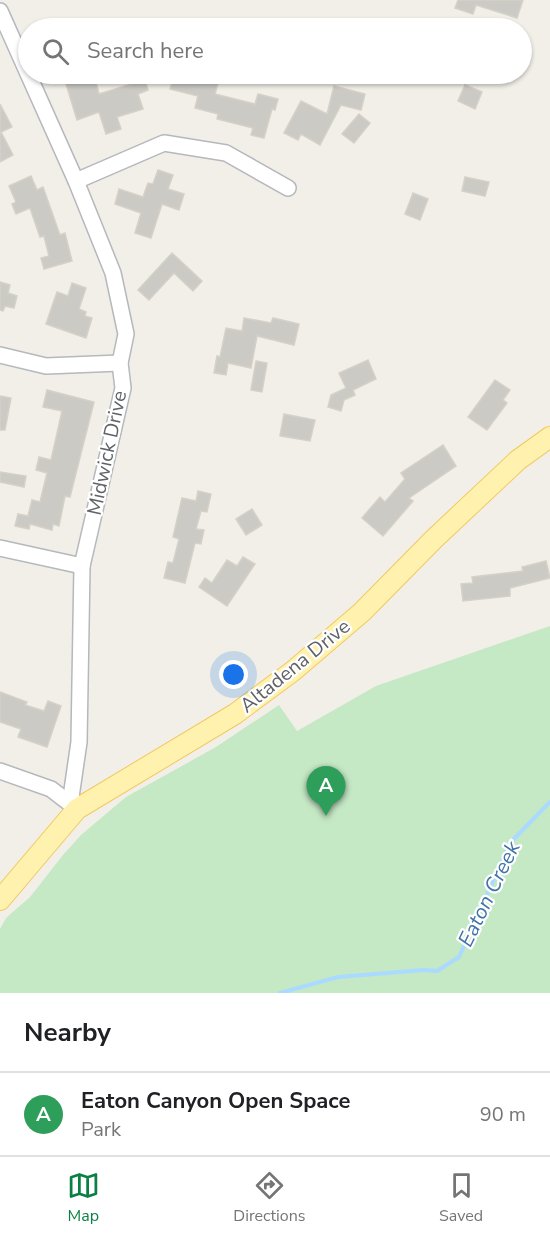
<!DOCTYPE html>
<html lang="en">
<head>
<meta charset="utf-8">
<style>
  body { margin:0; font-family:"Nunito Sans",sans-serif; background:#f6f6f6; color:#202124 }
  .you { position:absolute; left:234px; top:675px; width:21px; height:21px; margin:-15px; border:4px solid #fff; border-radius:50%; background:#1a73e8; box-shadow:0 0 0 9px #1a73e833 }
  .badge { display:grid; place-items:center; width:39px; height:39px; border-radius:50%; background:#0b8043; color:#fff; font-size:20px; font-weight:700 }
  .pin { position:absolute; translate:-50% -50px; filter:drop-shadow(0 2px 3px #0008) }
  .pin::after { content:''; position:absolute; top:32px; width:21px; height:18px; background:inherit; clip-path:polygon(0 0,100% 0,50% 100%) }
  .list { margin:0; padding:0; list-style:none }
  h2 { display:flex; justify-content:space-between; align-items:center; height:78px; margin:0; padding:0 24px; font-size:26px }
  h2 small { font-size:20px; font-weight:400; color:#757577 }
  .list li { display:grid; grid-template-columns:39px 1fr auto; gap:18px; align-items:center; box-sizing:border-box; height:84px; padding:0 24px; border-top:2px solid #e0e0e0 }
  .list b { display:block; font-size:22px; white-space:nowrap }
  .list p { margin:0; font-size:20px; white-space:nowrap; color:#757577 }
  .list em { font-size:20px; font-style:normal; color:#757577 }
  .icon { flex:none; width:33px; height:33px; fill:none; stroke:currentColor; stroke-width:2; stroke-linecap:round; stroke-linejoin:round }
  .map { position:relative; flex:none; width:550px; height:993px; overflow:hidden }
  .search { position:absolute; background:#fff; box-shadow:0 2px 4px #0004; left:18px; right:18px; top:18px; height:66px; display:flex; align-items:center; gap:15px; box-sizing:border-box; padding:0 21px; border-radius:33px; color:#757577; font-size:22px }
  .sheet { height:162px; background:#fff }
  nav { display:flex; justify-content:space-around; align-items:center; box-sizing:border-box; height:84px; border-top:2px solid #e0e0e0; background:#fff; font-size:16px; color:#757577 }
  nav a { display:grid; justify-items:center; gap:3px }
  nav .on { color:#0b8043 }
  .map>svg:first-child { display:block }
  .green { fill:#c5e8c5 }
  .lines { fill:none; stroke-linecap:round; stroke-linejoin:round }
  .stream { stroke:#aadaff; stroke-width:4 }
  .building { fill:#cccac5; stroke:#d6d1c6; stroke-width:1.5 }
  .minor-casing { stroke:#b5b8bc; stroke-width:18 }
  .major-casing { stroke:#f2c960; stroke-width:22 }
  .minor { stroke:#fff; stroke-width:15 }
  .major { stroke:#fff2af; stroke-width:20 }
  .labels { text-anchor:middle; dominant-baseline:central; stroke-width:4.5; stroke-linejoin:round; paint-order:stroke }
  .street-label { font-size:20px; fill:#5f6368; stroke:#fff }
  .water-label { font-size:21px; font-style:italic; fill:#4174aa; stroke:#fff }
</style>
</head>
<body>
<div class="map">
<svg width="550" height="993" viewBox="0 0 550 993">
  <rect width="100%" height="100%" fill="#f1efe8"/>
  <path class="green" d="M550,626V993H0V929L6,918L30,897L63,855L81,835L126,797L216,747L279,705L297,731L376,686Z"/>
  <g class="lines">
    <path class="stream" d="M280,993L338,977L424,970L437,971L459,957L510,843L550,802"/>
  </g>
  <g class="building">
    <path d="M458,0H523L517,18L476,5L473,14L455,8Z"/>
    <path d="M63,74H94L99,94L145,80L148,90L138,94L143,109L117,117L121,129L106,134L99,112L77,120Z"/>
    <path d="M175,74H204L203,79L218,83L215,94L255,104L258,94L278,99L275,110L272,109L264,138L251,135L253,128L217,119L218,114L195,108L198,96L170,89Z"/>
    <path d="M465,85L482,92L475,109L458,101Z"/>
    <path d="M334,86L365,94L361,110L341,105L320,145L301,134L298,140L284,133L301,101L327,114Z"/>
    <path d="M0,104L12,127L1,132L13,155L0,162Z"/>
    <path d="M359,114L370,123L354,143L342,134Z"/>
    <path d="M158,170L173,175L168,189L184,194L179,210L162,204L151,238L135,233L141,213L115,204L119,189L143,197L148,183L153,184Z"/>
    <path d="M31,176L37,190L43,187L60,235L65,233L72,261L44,269L41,258L49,256L44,236L40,237L30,208L16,214L12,204L16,202L9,186Z"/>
    <path d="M465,177L489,182L485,196L462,191Z"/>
    <path d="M413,193L428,199L420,220L405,214Z"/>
    <path d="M172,253L202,281L193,291L174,273L149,300L138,290Z"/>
    <path d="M0,282L10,285L8,293L17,296L14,308L5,306L3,311L0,310Z"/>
    <path d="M72,283L86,288L79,309L86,312L85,316L92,318L86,338L46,324L57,292L68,296Z"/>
    <path d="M244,318L271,323L273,318L299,324L294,345L257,336L251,368L228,363L226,375L214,373L217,356L220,357L226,328L242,331Z"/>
    <path d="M368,360L376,379L353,390L355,395L344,400L341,411L328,407L331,395L346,388L339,373Z"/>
    <path d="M256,361L267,363L262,392L251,390Z"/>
    <path d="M495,380L510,390L503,400L507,403L487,430L468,417Z"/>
    <path d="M47,390L94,402L70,497L65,496L59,526L53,524L52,530L30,524L29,529L15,526L18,514L28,516L32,500L40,502L47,473L36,470L39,457L51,460L62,411L43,407Z"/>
    <path d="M0,396L11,398L5,430H0Z"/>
    <path d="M284,414L315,420L310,441L280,436Z"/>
    <path d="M443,445L456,466L409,498L413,501L383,536L362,518L380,497L385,502L405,479L401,473Z"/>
    <path d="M0,472L26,476L24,487L0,482Z"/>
    <path d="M198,491L211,494L207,512L201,511L196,529L204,530L201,544L195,543L185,583L164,578L168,562L173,563L179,539L173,537L182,498L196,501Z"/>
    <path d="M252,509L262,525L246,535L236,519Z"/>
    <path d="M243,557L255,564L227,606L199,587L205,578L212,583L227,560L237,566Z"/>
    <path d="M546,561L550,578L510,588V596L463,601L461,584L473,583L472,577L523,571L522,567Z"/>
    <path d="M0,692L27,702L25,705L44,711L48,701L61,706L47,747L18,737L21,729L0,722Z"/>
  </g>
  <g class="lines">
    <g class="minor-casing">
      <g id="minor">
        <path d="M0,11L76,181L113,273L126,334L120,363L123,388L82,566L79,742L71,797L77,809"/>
        <path d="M76,181L164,143L226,153L288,188"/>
        <path d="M0,355L46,366L120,363"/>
        <path d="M0,548L82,566"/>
        <path d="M0,771L51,789L77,809"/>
      </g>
    </g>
    <g class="major-casing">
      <path id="major" d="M0,900L77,809L235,714L293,671L362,612L434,539L518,460L550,437"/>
    </g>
    <use href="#minor" class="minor"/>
    <use href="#major" class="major"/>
  </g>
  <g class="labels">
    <g class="street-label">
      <text transform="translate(107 453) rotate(-78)">Midwick Drive</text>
      <text transform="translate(295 666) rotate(-39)">Altadena Drive</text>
    </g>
    <g class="water-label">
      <text transform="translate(489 894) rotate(-64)">Eaton Creek</text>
    </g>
  </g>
</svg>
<div class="you"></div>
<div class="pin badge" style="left:326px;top:816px;background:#2e9e5b">A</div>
<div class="search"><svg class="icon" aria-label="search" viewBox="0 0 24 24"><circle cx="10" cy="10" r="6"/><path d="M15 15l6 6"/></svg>Search here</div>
</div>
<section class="sheet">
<h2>Nearby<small></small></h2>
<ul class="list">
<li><span class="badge" style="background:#2e9e5b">A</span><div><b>Eaton Canyon Open Space</b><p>Park</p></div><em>90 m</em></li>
</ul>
</section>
<nav>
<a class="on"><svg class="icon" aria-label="map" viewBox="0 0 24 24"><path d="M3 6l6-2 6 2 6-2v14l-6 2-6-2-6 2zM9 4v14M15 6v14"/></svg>Map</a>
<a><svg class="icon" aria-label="directions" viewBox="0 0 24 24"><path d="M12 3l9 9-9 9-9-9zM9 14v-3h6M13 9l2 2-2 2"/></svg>Directions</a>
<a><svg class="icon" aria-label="saved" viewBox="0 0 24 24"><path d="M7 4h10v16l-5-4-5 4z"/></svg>Saved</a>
</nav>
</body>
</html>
